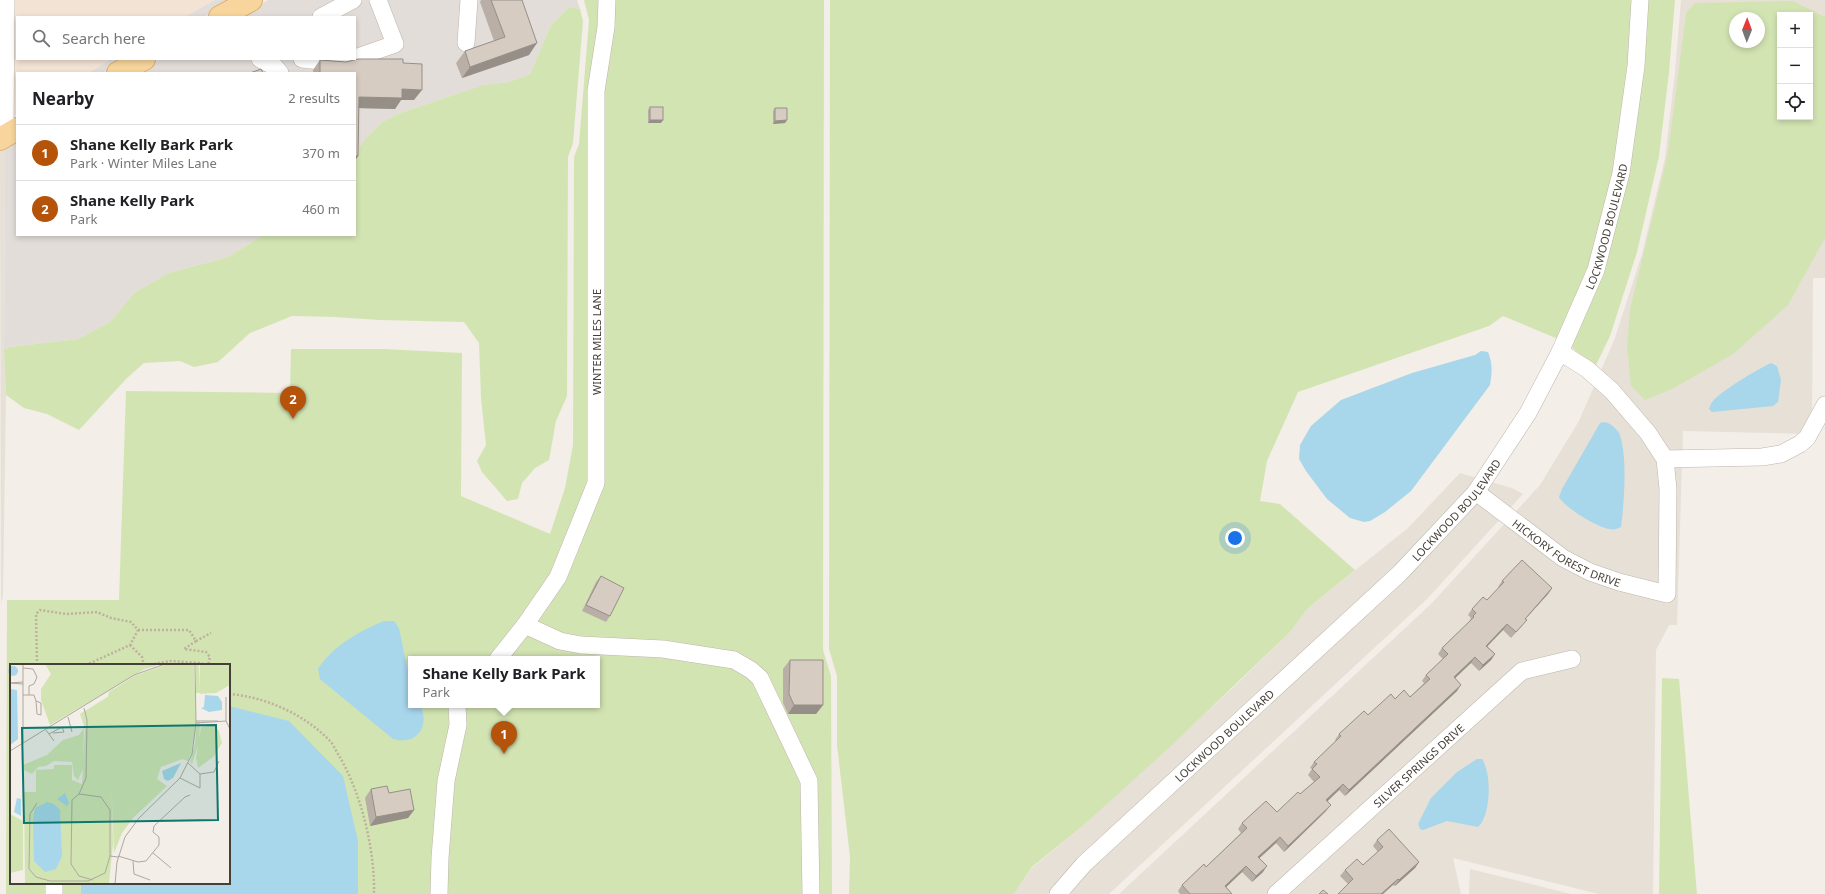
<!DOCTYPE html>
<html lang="en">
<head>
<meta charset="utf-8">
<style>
  body { margin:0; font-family:"Noto Sans",sans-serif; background:#f6f6f6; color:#202124 }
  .controls { position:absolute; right:12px; top:12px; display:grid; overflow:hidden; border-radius:0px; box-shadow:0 2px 6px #0003 }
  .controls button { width:36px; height:36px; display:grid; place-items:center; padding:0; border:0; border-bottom:1px solid #e0e0e0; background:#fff; color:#202124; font:20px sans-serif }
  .compass { position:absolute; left:1729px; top:12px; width:36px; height:36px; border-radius:50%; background:#fff; box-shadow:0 2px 6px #0003; rotate:1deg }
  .you { position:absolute; left:1235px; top:538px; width:14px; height:14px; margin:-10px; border:3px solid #fff; border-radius:50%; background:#1a73e8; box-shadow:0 0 0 6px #1a73e833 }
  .badge { display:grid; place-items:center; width:26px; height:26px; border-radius:50%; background:#b45309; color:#fff; font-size:13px; font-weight:700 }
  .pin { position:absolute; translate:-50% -33px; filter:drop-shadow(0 1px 2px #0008) }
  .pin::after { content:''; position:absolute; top:21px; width:14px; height:12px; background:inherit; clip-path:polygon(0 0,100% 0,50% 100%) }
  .popup { position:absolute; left:408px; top:656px; width:192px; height:52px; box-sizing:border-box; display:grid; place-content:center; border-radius:0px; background:#fff; filter:drop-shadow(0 1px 3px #0005); font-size:13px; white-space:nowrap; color:#757577 }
  .popup b { font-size:15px; color:#202124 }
  .popup::after { content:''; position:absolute; left:50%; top:100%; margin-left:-8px; border:8px solid transparent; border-top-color:#fff }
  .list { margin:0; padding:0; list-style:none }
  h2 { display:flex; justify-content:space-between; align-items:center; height:52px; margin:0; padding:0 16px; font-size:17px }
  h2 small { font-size:13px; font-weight:400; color:#757577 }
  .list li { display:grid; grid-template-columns:26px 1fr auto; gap:12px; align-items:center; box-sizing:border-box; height:56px; padding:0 16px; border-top:1px solid #e0e0e0 }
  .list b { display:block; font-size:15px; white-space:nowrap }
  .list p { margin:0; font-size:13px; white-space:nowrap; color:#757577 }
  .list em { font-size:13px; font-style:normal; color:#757577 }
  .icon { flex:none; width:22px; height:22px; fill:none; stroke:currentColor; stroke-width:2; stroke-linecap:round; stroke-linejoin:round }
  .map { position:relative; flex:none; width:1825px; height:894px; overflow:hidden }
  .search { position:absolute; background:#fff; box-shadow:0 2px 6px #0003; left:16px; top:16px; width:340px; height:44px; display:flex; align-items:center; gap:10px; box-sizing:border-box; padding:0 14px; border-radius:0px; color:#757577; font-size:15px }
  .panel { position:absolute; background:#fff; box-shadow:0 2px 6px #0003; left:16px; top:72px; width:340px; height:164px; border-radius:0px }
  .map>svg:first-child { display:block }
  .residential { fill:#e6e0d6; fill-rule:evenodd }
  .commercial { fill:#f3e3d5 }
  .industrial { fill:#e2ddd9 }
  .green { fill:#d3e4b3; fill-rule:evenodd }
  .water { fill:#a8d6eb }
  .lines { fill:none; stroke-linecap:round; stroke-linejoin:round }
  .minor-casing { stroke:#beb5ab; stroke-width:18 }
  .major-casing { stroke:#dcb06d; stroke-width:24 }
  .path { stroke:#beb09d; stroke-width:2.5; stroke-dasharray:2 2; stroke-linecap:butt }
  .minor { stroke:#fff; stroke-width:17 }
  .major { stroke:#f7d59c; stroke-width:22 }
  .wall { fill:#b9afa6 }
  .shaded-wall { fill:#968f87 }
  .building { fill:#d7ccc1; stroke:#968f87 }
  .labels { text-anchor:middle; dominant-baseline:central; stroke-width:3.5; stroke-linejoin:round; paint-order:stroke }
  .street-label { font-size:11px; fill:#463f37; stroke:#fff }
  .inset-road { fill:none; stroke:#aea8a1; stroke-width:1 }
  .view { fill:#0f766e; fill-opacity:0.15; stroke:#0f766e; stroke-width:2 }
  .inset-edge { fill:none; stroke:#463f37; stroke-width:2 }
</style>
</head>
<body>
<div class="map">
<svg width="1825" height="894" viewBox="0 0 1825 894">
  <rect width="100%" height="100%" fill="#f3eee8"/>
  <g class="residential">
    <path d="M1681,0H1825V278H1813L1812,434L1683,431L1677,625H1669L1656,650L1653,894H1599L1453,858L1461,894H1119L1431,604L1540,485L1579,421L1615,338L1642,254L1665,158L1675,72ZM1780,15H1810V117H1780ZM1735,18H1759V42H1735Z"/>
    <path d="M5,145L4,350L6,395L3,595L1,604L0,148Z"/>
    <path d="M1460,473L1477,478L1471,487L1395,567L1079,858L1048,894H1014L1032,868L1085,824L1236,685L1290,632L1308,608L1408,528Z"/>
    <path d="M1491,482L1512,488L1523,494L1427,599L1109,894H1068L1089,871Z"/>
    <path d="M1470,869L1571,894H1469Z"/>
  </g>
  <path class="commercial" d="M0,0H215L185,17H17V59H112L88,73H17V114L5,121Z"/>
  <g class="industrial">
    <path d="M215,0H235L204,17H185Z"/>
    <path d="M268,0H577L580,9L569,7L551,25L530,74L509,82L483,85L400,113L382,122L365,139L355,154V73H135L160,59H355V17H237Z"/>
    <path d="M112,59H127L102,73H88Z"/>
    <path d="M17,138V235H263L228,257L169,273L134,293L110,322L78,339L10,347L4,350L5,145Z"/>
  </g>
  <g class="green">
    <path d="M584,0H824L823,650L831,676L832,894H6L7,600H119L126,391L290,393L291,349H384L462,353L461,496L550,534L565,488L573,445L574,157L579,144L589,20ZM411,659H597V705H411ZM11,665H229V883H11Z"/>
    <path d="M830,0H1633L1629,66L1615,172L1589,267L1558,339L1503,316L1489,326L1298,392L1267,461L1260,501L1280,504L1355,570L1308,608L1290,632L1172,745L1085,824L1032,867L1014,894H849L850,857L837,745V676L829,649Z"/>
    <path d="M1647,0H1675L1669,72L1659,156L1637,252L1610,336L1595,367L1570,346L1603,272Z"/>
    <path d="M1793,1L1825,17V238L1788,305L1733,354L1674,388L1645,400L1631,386L1627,347L1630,309L1668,153L1686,13L1695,3ZM1780,15H1810V117H1780ZM1735,18H1759V42H1735Z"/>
    <path d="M569,7L580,9L583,21L573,143L568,157L567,396L556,421L549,460L535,468L522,483L518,499L507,501L482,472L477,461L486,445L481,398L479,343L464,322L379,320L335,317L292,316L250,333L218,362L194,367L180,361L144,363L127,378L79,430L47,414L24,408L6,395L4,350L10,347L78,339L110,322L134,293L169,273L228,257L263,235H355V154L365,139L382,122L400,113L483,85L509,82L530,74L551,25Z"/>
    <path d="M1662,678L1679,679L1697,894H1659Z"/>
  </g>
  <g class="water">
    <path d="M1481,351L1488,352C1493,364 1492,373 1490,385L1411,491L1385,512L1370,521L1364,522L1350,518L1327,499L1306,471L1299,459L1300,445L1311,426L1341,400L1412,373L1475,355Z"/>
    <path d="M1771,363L1777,366L1781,380L1778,402L1773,406L1712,412L1709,409C1710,406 1711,403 1713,401C1721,391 1758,369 1771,363Z"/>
    <path d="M1605,422C1611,424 1615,427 1619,433C1628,453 1624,505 1621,527C1617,529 1614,530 1609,529C1597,527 1565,508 1559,497L1562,489L1600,423Z"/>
    <path d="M384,621H394L399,628L411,686V705H420C428,718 423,738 406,740C402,741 397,740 393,739L320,679L318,669C333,646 359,631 384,621Z"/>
    <path d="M229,706L289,721L343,776L358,841V894H81V883H229Z"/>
    <path d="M1477,759H1482C1492,773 1491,816 1478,827L1447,821L1423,830L1420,829L1418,824L1431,798L1457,772Z"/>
  </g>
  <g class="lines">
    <g class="minor-casing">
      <g id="minor">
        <path d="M321,17L353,0"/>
        <path d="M466,43L469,0"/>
        <path d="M355,58L395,44L378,0"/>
        <path d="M260,59L275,67L280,73"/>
        <path d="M302,59L340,63L351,59"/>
        <path d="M5,135L6,0"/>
        <path d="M1665,459L1762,457L1781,454L1800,444L1807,438L1825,405"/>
        <path id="s1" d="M1476,492L1563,558L1590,572L1619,582L1667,594L1668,489L1665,459L1648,433L1612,391L1587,369L1560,352"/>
        <path d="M525,625L560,641L581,645L663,649L734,660L751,670L760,678L809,781L811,894"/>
        <path d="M498,659L525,625L558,577L596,483V91L606,27L607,0"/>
        <path d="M54,894V883"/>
        <path d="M439,894L440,858L446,781L458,725L457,705"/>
        <path id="s2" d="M1058,894L1084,864L1400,573L1476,492L1528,413L1560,352L1596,270L1621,173L1636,66L1640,0"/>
        <path id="s3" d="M1276,894L1522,671L1572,659"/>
      </g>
    </g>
    <g class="major-casing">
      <g id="major">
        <path d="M220,17L251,0"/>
        <path d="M118,73L144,59"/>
        <path d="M0,139L17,129"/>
      </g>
    </g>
    <g class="path">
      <path d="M138,630H189L196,641L184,649L206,652L210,657L208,665L199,663"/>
      <path d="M196,641L211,633"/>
      <path d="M130,645L142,657L144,665"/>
      <path d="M37,665L36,614L40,610L66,614L97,612L111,618L131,622L138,630L130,645L86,665"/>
      <path d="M146,665L171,661L199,663V665"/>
      <path d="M229,694C266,697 304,714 330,741C333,744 335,749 338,754C361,792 375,849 374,894"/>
    </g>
    <use href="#minor" class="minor"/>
    <use href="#major" class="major"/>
  </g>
  <g class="wall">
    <path d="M481,0H522L529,55L462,78L456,63L465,51L494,41L480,2Z"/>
    <path d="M320,60L346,62L403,63L414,100H401L395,109L359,108L355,73H313V70Z"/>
    <path d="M650,107L661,123H648V110Z"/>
    <path d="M775,108L787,120L785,123L773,124V111Z"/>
    <path d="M601,576L610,616L606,622L582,611L596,582Z"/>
    <path d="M1502,581L1552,588L1548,594L1525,619L1522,626L1511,638L1503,630L1487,646L1495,654L1491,660L1479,671L1471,663L1455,678L1457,691L1345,796L1339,790L1327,802L1326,811L1284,852L1276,843L1259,858L1263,872L1252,882L1242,872L1226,887L1232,894H1180L1178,891L1182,885L1206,867L1241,833L1238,829L1242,823L1277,812L1300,794L1314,782L1308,775L1312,769L1310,768L1314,762L1336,741L1335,740L1339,734L1368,715L1395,699L1410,697L1424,683L1422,681L1426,675L1443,659L1438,654L1442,648L1469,622L1471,618L1468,615L1472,609L1487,600L1499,588L1498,587Z"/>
    <path d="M790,660L823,705L816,714H788L783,703V669Z"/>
    <path d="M371,789L389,793L414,810L408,818L370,826L365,798Z"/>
    <path d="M1377,840L1419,862L1415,868L1395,886L1393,885L1348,884L1340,876L1345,870L1363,865L1378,852L1373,846Z"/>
  </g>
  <g class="shaded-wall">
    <path d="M537,43L529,55L462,78L470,67Z"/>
    <path d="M402,89L422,90L414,100H401L395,109L355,108L359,97Z"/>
    <path d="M650,120H663L661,123H648Z"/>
    <path d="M787,120L785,123L773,124L775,121Z"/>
    <path d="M355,156H358L355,161Z"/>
    <path d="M1552,588L1548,594L1520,625L1525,619Z"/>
    <path d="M1507,624L1503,630L1482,652L1486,646Z"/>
    <path d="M1495,654L1491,660L1479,671L1483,665Z"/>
    <path d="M1475,657L1471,663L1450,683L1454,677Z"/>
    <path d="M1461,685L1457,691L1345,796L1349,790Z"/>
    <path d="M794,705H823L816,714H788Z"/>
    <path d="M1343,784L1339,790L1322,806L1326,800Z"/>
    <path d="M1331,805L1326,811L1284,852L1288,846Z"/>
    <path d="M414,810L408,818L370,826L376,817Z"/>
    <path d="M1280,837L1276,843L1254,863L1258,857Z"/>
    <path d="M1419,862L1415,868L1395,886L1399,880Z"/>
    <path d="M1246,866L1242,872L1221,892L1225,886Z"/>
    <path d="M1267,866L1263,872L1252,882L1256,876Z"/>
    <path d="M1398,879L1393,885L1383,894H1381Z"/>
  </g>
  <g class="building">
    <path d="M491,0H522L537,43L470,67L465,51L505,37Z"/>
    <path d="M358,59H403V63L422,64V90L402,89V98L359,97L358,156H355V73H320V60L346,62Z"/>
    <path d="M261,69L263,73H250Z"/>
    <rect x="650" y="107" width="13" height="13"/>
    <path d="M775,108H787V120L775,121Z"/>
    <path d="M1522,560L1552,588L1525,619L1527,620L1516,632L1507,624L1486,646L1495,654L1483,665L1475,657L1454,677L1461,685L1349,790L1343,784L1326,800L1331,805L1288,846L1280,837L1258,857L1267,866L1256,876L1246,866L1225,886L1232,894H1190L1182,885L1204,864L1206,867L1247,828L1242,823L1266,801L1277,812L1298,792L1300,794L1320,777L1312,769L1317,764L1314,762L1341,736L1339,734L1364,711L1368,715L1391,694L1395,699L1404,690L1410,697L1430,679L1426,675L1448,654L1442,648L1474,617L1473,616L1476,613L1472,609L1483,597L1487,600L1504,582L1502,581Z"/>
    <path d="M601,576L624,588L610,616L586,605Z"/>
    <path d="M790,660H823V705H794L789,694Z"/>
    <path d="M387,786L389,793L410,789L414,810L376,817L371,789Z"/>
    <path d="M1389,829L1419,862L1399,880L1398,879L1381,894H1338L1353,879L1345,870L1357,859L1363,865L1383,847L1377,840Z"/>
    <path d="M1323,890L1328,894H1319Z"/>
  </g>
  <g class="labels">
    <g class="street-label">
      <text stroke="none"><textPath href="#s2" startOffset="878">LOCKWOOD BOULEVARD</textPath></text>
      <text transform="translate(596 342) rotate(-90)">WINTER MILES LANE</text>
      <text stroke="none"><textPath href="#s2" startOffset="554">LOCKWOOD BOULEVARD</textPath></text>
      <text stroke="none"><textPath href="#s1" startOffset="110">HICKORY FOREST DRIVE</textPath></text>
      <text stroke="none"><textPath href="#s2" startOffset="230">LOCKWOOD BOULEVARD</textPath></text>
      <text stroke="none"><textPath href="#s3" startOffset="192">SILVER SPRINGS DRIVE</textPath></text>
    </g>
  </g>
  <g transform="translate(10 664)">
    <rect width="220" height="220" fill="#f3eee8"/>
    <path d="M35,0H145L146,2L135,5L40,61L31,36V25L41,10ZM158,0H184L186,59L181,90L178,97L172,95L151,103L147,115L157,122L123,154L112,169L104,189L98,32L99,28L124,12ZM186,0H189L190,29H186ZM190,0H220V21L206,29L190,30ZM99,32L103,180L99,219L15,220L14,128H26V106L44,105V101H62V116L72,120L75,65L70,50ZM187,57L190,58L189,78L182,100L180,98L185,80ZM203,61L209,67L212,79L203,93L188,104L186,94L191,63ZM74,64L73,105L68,116L64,112L62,98L44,97L36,102L28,103L22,110L14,106L13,101L37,91L53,76L69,71ZM0,150L13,157V206L0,209Z" fill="#d3e4b3"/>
    <path d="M-2 7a5 5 0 1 1 10 0a5 5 0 1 1-10 0ZM0,25L7,26L8,75L0,81ZM195,31L208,32L212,38V46L199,48L191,44L194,43ZM171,99L163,114L158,117L154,115L152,107ZM55,129L59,139L57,142L47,135ZM7,134L11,135V152L4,148ZM37,138L44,140L50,146L52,192L46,205L35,208L24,197L23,156L25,144Z" fill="#a8d6eb"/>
    <path class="inset-road" d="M13,0V79M13,4L23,5L27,13L24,20L19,22V31H13M13,18L0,19L13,20M19,31H24L26,37L31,39V51L27,50L26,37M216,33V57L220,65M74,44L77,56L76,114L69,130L62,136L61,200L69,212L83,216M58,53L62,68M186,57H208M186,59L216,57M36,66L44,77M39,70L52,63L54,68L43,69M0,87L124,11L155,0M190,110L204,108L209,97M170,114L190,124V110L178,99M69,130L91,133L100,146V192M27,139L20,150L19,205L26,213L40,217H78L95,209L100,192L108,193M143,189L161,204M108,192L128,198L136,197L149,181V173L143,168L144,162L175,133L180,131M123,197L124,210L140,216M105,220L107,198L115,173L129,154L170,114L182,90L186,59L185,0"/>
    <path class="view" d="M206,61L208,156L14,159L12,64Z"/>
    <rect width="220" height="220" class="inset-edge"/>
  </g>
</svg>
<div class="controls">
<button>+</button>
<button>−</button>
<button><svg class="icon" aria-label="locate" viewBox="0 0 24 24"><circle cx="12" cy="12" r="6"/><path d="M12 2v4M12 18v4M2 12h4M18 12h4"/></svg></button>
</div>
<svg class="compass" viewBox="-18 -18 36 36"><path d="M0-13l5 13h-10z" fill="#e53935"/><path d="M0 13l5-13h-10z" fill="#757577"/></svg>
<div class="you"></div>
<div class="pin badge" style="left:504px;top:754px">1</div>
<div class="popup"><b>Shane Kelly Bark Park</b>Park</div>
<div class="pin badge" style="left:293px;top:419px">2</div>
<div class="search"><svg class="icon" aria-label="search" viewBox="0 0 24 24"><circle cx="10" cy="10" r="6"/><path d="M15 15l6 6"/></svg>Search here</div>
<section class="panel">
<h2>Nearby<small>2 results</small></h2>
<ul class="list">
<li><span class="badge">1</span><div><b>Shane Kelly Bark Park</b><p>Park · Winter Miles Lane</p></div><em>370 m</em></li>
<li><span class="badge">2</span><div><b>Shane Kelly Park</b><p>Park</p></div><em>460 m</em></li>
</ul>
</section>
</div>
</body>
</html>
